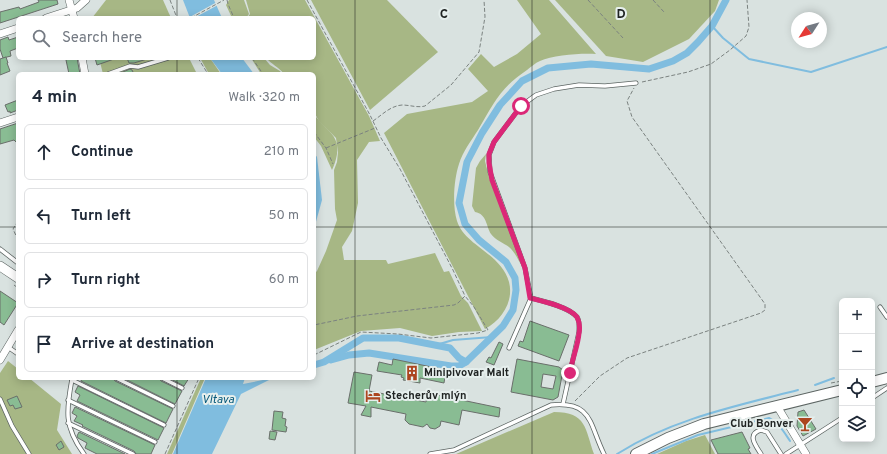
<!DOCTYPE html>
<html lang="en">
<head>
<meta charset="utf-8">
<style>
  body { margin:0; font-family:Overpass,sans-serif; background:#f2f2f3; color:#1f2937 }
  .controls { position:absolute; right:12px; bottom:12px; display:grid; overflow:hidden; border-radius:6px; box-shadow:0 2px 10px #0003 }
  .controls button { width:36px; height:36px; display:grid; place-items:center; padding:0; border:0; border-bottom:1px solid #e0e1e3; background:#fff; color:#1f2937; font:20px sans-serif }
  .compass { position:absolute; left:791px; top:12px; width:36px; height:36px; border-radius:50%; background:#fff; box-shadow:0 2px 10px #0003; rotate:234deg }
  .stop { position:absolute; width:12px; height:12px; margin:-9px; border:3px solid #db2777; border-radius:50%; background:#fff }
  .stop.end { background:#db2777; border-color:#fff; box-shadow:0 1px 4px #0008 }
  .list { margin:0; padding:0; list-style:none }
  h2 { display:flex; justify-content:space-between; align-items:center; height:52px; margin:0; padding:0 16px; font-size:17px }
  h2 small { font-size:13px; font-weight:400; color:#747a83 }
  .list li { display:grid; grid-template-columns:26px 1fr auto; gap:12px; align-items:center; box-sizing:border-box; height:56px; margin:0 8px 8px; padding:0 8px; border:1px solid #e0e1e3; border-radius:6px }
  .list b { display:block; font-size:15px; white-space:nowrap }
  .list em { font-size:13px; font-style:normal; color:#747a83 }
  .icon { flex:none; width:22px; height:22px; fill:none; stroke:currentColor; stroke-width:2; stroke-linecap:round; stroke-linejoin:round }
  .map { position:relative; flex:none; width:887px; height:454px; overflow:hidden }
  .search { position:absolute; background:#fff; box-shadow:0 2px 10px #0003; left:16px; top:16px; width:300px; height:44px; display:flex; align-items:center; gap:10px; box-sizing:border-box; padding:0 14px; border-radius:6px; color:#747a83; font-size:15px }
  .panel { position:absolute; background:#fff; box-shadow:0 2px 10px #0003; left:16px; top:72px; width:300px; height:308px; border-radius:6px }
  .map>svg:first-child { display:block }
  .green { fill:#a7b785 }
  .water { fill:#80bddf }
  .pier { fill:#d9e2e0 }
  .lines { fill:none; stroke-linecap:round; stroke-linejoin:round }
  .stream { stroke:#80bddf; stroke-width:2 }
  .canal { stroke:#80bddf; stroke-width:7 }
  .building { fill:#89bc93; stroke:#6a6f6b; fill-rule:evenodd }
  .service-casing { stroke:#5d6563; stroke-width:5 }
  .minor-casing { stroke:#5d6563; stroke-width:8 }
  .tertiary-casing { stroke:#5d6563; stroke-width:10 }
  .secondary-casing { stroke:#5d6563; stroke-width:12 }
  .path { stroke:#7b8280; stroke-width:1; stroke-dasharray:4 2; stroke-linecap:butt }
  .service { stroke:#fff; stroke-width:3.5 }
  .minor { stroke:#fff; stroke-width:7 }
  .tertiary { stroke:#fff; stroke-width:9 }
  .secondary { stroke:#fff; stroke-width:10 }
  .route { stroke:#db2777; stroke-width:5 }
  .grid { fill:none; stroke:#202423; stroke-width:1; stroke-opacity:0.55 }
  .labels { text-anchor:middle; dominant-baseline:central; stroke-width:4; stroke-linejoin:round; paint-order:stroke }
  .poi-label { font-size:11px; font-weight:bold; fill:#202423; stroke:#e6efed; text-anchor:start }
  .water-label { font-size:12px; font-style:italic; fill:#065879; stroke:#e6efed }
  .grid-label { font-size:13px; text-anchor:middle; font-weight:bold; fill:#202423; stroke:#e6efed; stroke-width:4; stroke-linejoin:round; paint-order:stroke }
</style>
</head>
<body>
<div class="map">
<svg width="887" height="454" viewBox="0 0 887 454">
  <rect width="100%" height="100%" fill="#d9e2e0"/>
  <g class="green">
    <path d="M106,0H163L171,18H92Z"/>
    <path d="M229,0H244L249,14L246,18H232L226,5Z"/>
    <path d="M246,0H305L369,116L380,141L369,142L357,160L358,203L352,231L342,247L344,260H386L388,264L435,253L444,272L449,271L461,296L468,303L482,331L459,332L432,336L400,328L361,331L314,350V274L317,271L326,251L337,220L335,209L334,170L337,162L338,152L336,138L319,121L314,112V74H284C279,67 271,64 266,58H314V18H247L250,14Z"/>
    <path d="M311,0H387L438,52L370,110Z"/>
    <path d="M517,0H549L596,54C581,53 553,55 540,61C535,63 531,67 527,70C500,88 494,103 478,130C471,141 463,151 459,164C454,179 452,205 457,221C465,246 501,253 509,282C514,301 502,320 485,329L384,133L407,114L472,102L488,91L468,69L481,54L494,67L517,54L541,34Z"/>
    <path d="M555,0H719L715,11L689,39L643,62L606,56Z"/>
    <path d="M99,58H189L197,74H103Z"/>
    <path d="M200,58H210L221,74H209Z"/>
    <path d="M251,58H264L270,65L280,71L282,74H261Z"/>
    <path d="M314,114C319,122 333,133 335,139C340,148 336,162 332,170L321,146L314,137Z"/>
    <path d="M486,154L485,161L489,177L522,266C518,260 515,252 509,247C504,243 495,240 491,234C486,226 487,214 475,212L472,206L476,168L480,161Z"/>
    <path d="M8,361L18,369V378H29L61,404L57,430L72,454H0V373Z"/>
    <path d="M201,378H205L172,454H167Z"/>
    <path d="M554,412C587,412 585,429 594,454H456Z"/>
    <path d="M705,435L715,454H657L686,441Z"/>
  </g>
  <g class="water">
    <path d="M183,0H214L222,18H190Z"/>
    <path d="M210,58H242L254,74H222Z"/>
    <path d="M314,153L317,157L322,200L314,229Z"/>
    <path d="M206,378H245L243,384L273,378L241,394L212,454H173Z"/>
  </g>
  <path class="pier" d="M217,2L218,5L194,18H188Z"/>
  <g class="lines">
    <g class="stream">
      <path d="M712,26L723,38L749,59L811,72L887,47"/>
      <path d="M436,345L453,340L492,337"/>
      <path d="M815,385L834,378"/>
      <path d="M617,454C672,419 736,406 798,390"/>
      <path d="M652,454L698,435L769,418C779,423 784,432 790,441"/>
    </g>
    <g class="canal">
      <path d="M331,360L349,355L369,353L451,366H459L466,362"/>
      <path d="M314,365L324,362L363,338H399L450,348L459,358L466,362L503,326L513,310L516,290L515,278L506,262L479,240L465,224L459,203L467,162L482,133L500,105L522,81L548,68L591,64L649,69L673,61L687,53L698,42L712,26L726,0"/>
    </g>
  </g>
  <g class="building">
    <path d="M38,0H57L58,4L0,23V12L19,7L20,9L39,2Z"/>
    <path d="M8,37L9,40L18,37V48L10,51L11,56L3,58L0,49V40Z"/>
    <path d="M6,57L8,63H7L10,71L0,75V59Z"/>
    <path d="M69,58H77L80,74H69L66,60Z"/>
    <path d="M95,58H114V59L97,65Z"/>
    <path d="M127,58H147V59L134,63H129Z"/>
    <path d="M130,69L132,70L134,74H118Z"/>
    <path d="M18,100V110L10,113V111L8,112L5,105Z"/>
    <path d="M18,123V144L14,140L0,144V129Z"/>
    <path d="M0,291L18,303L4,325L0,322Z"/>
    <path d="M530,321L569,335L559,361L518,346L520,341L523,342Z"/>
    <path d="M499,342L503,344L494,365L486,362L489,357L491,358Z"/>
    <path d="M393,359L446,370L444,383L420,378V383L403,380L404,378L401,377L402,375L377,371L379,362L392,365Z"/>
    <path d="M517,359L559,367L563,370L558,397L553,400L511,392ZM543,374L556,376L553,389L541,387Z"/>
    <path d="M354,372L372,375L369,391L426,402L428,393L500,408L499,417L462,410L459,425L441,421L440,426L435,429L430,428L427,424L423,427L409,424L405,420L406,414L371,407V417L361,415L366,406L348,403Z"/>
    <path d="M82,378H113L115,381L173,409L166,423L81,381Z"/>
    <path d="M123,378H159L161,381L182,391L175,404Z"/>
    <path d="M169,378H189L184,386Z"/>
    <path d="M78,386L164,428L158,440L77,401L80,395L75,392Z"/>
    <path d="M17,396L22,407L15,409L13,405L10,406L7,400Z"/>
    <path d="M75,407L155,445L151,454H136L134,451L82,426L83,425L74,421L77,416L72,413Z"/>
    <path d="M804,410L816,429L803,436L797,426L798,412Z"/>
    <path d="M274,411L283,412L282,418L286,419L285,426L287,427L286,432L272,430Z"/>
    <path d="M270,431L277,432L275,440L269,439Z"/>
    <path d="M79,432L125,454H97L85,448L87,443L78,438L77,436Z"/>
    <path d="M742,432L750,448L748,449L751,454H718L711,440Z"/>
    <path d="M61,441L64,447L59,450L56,445Z"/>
  </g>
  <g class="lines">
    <g class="service-casing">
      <g id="service">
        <path d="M108,74L130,66L138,67L168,58"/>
        <path d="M0,249L18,263"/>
        <path d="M531,298C543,301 569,307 577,317C580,321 579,328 579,332L563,404"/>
        <path d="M880,307L887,317"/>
        <path d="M8,347L18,354"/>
        <path d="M509,348L531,298L525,268L490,172L489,155L494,142L521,106L536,95L554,89L579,85L605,86L636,83"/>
        <path d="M116,378L173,406"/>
        <path d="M162,378L182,388"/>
        <path d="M72,379C66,411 64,427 84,454"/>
        <path d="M72,380L164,425"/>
        <path d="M872,398L887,388"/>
        <path d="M0,399L12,426L29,454"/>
        <path d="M68,400L155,442"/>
        <path d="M68,423L133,454"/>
        <path d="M430,454L454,450L551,405C593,401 589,424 604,454"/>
        <path d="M761,454C756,446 746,434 761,430L767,432L781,454"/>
        <path d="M786,454L842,418"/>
      </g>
    </g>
    <g class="minor-casing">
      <g id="minor">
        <path d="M69,0L74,18"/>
        <path d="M46,18L77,8L86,0"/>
        <path d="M0,34L18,28"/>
        <path d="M82,58L85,74"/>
        <path d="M0,123L18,117"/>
        <path d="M0,360L18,330"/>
        <path d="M777,406L806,454"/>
      </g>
    </g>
    <g class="tertiary-casing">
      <path id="tertiary" d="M0,266L18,278"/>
    </g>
    <g class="secondary-casing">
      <g id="secondary">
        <path d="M872,382L887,378"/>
        <path d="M636,454L668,438L704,424L842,390"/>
      </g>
    </g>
    <g class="path">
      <path d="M170,0L177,18"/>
      <path d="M227,0L228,4L234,18"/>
      <path d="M307,0L370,115L381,138L400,169L453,270L465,296L458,303L454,305L357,316L314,325"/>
      <path d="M588,0L623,38"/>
      <path d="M653,0L664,12"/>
      <path d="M191,18L224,0"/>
      <path d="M198,58L208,74"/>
      <path d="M252,58L263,74"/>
      <path d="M642,82L688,72L711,64L730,50L746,36L749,27L747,0"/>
      <path d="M373,121C382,115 390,106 402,105C410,105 417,108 425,106L451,85L479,52L485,17L484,0"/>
      <path d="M314,132L326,148L333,164"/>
      <path d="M326,148L375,128"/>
      <path d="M18,221L13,229L18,240"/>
      <path d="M14,285L18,288"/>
      <path d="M314,355L361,332L398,334L431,338L478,333L488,330L474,307L465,296"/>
      <path d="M259,379L260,378"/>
      <path d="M831,383L842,381"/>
      <path d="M575,401L600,376L627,358L761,313L765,310V304L632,117L627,101L634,88"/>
      <path d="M165,454L199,378"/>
    </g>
    <use href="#service" class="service"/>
    <use href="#minor" class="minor"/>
    <use href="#tertiary" class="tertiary"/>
    <use href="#secondary" class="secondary"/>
  </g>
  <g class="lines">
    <path class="route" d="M521,106L494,142L489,154V163L492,180L525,268L530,298C542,301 570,307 577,317C579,321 580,328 579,333C578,346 572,359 570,373"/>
  </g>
  <path class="grid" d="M177,0V18M355,0V454M532,0V454M710,0V454M177,58V74M0,227H18M314,227H887M177,378V454"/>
  <defs>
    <g id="building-bare" transform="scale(1.2)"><path d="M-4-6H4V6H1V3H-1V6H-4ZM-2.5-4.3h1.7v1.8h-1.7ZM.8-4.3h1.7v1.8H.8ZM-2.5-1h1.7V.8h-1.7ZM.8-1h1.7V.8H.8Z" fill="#ac461f" stroke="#e6efed" stroke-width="2.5" paint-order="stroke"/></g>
    <g id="hotel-bare" transform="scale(1.2)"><path d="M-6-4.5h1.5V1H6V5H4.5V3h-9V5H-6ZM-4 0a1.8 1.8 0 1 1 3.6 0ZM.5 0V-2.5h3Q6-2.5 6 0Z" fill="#ac461f" stroke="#e6efed" stroke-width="2.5" paint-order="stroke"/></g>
    <g id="bar-bare" transform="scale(1.2)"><path d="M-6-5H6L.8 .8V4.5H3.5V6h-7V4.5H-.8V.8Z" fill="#ac461f" stroke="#e6efed" stroke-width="2.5" paint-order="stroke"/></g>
  </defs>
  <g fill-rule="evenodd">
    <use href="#building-bare" x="412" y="373"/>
    <use href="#hotel-bare" x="373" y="396"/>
    <use href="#bar-bare" x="805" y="424"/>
  </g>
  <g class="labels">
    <g class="poi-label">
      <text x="424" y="373">Minipivovar Malt</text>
      <text x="385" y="396">Stecherův mlýn</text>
      <text x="793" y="424" text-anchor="end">Club Bonver</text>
    </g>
    <g class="water-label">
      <text x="218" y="400">Vltava</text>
    </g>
  </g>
  <g class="grid-label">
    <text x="444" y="18">C</text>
    <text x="621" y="18">D</text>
  </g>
</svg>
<div class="controls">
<button>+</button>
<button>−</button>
<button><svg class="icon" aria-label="locate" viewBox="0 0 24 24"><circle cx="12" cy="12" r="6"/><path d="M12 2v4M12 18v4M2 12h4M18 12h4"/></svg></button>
<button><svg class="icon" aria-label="layers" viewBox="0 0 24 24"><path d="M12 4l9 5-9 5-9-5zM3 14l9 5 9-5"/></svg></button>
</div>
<svg class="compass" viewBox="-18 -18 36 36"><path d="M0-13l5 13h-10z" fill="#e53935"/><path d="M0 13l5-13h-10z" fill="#747a83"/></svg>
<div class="stop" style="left:521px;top:106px"></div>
<div class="stop end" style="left:570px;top:373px"></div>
<div class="search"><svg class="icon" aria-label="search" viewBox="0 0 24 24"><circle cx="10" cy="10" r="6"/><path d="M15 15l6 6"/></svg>Search here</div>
<section class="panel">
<h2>4 min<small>Walk · 320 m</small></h2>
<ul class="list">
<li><svg class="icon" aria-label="ahead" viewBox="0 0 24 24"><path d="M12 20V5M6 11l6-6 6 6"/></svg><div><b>Continue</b></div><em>210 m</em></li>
<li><svg class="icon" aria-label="left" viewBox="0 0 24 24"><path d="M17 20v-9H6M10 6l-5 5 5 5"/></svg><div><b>Turn left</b></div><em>50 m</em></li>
<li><svg class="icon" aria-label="right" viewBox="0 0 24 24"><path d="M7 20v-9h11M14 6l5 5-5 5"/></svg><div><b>Turn right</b></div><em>60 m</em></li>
<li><svg class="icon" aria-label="arrive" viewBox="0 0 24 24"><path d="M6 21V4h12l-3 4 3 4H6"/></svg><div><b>Arrive at destination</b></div></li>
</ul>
</section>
</div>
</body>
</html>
